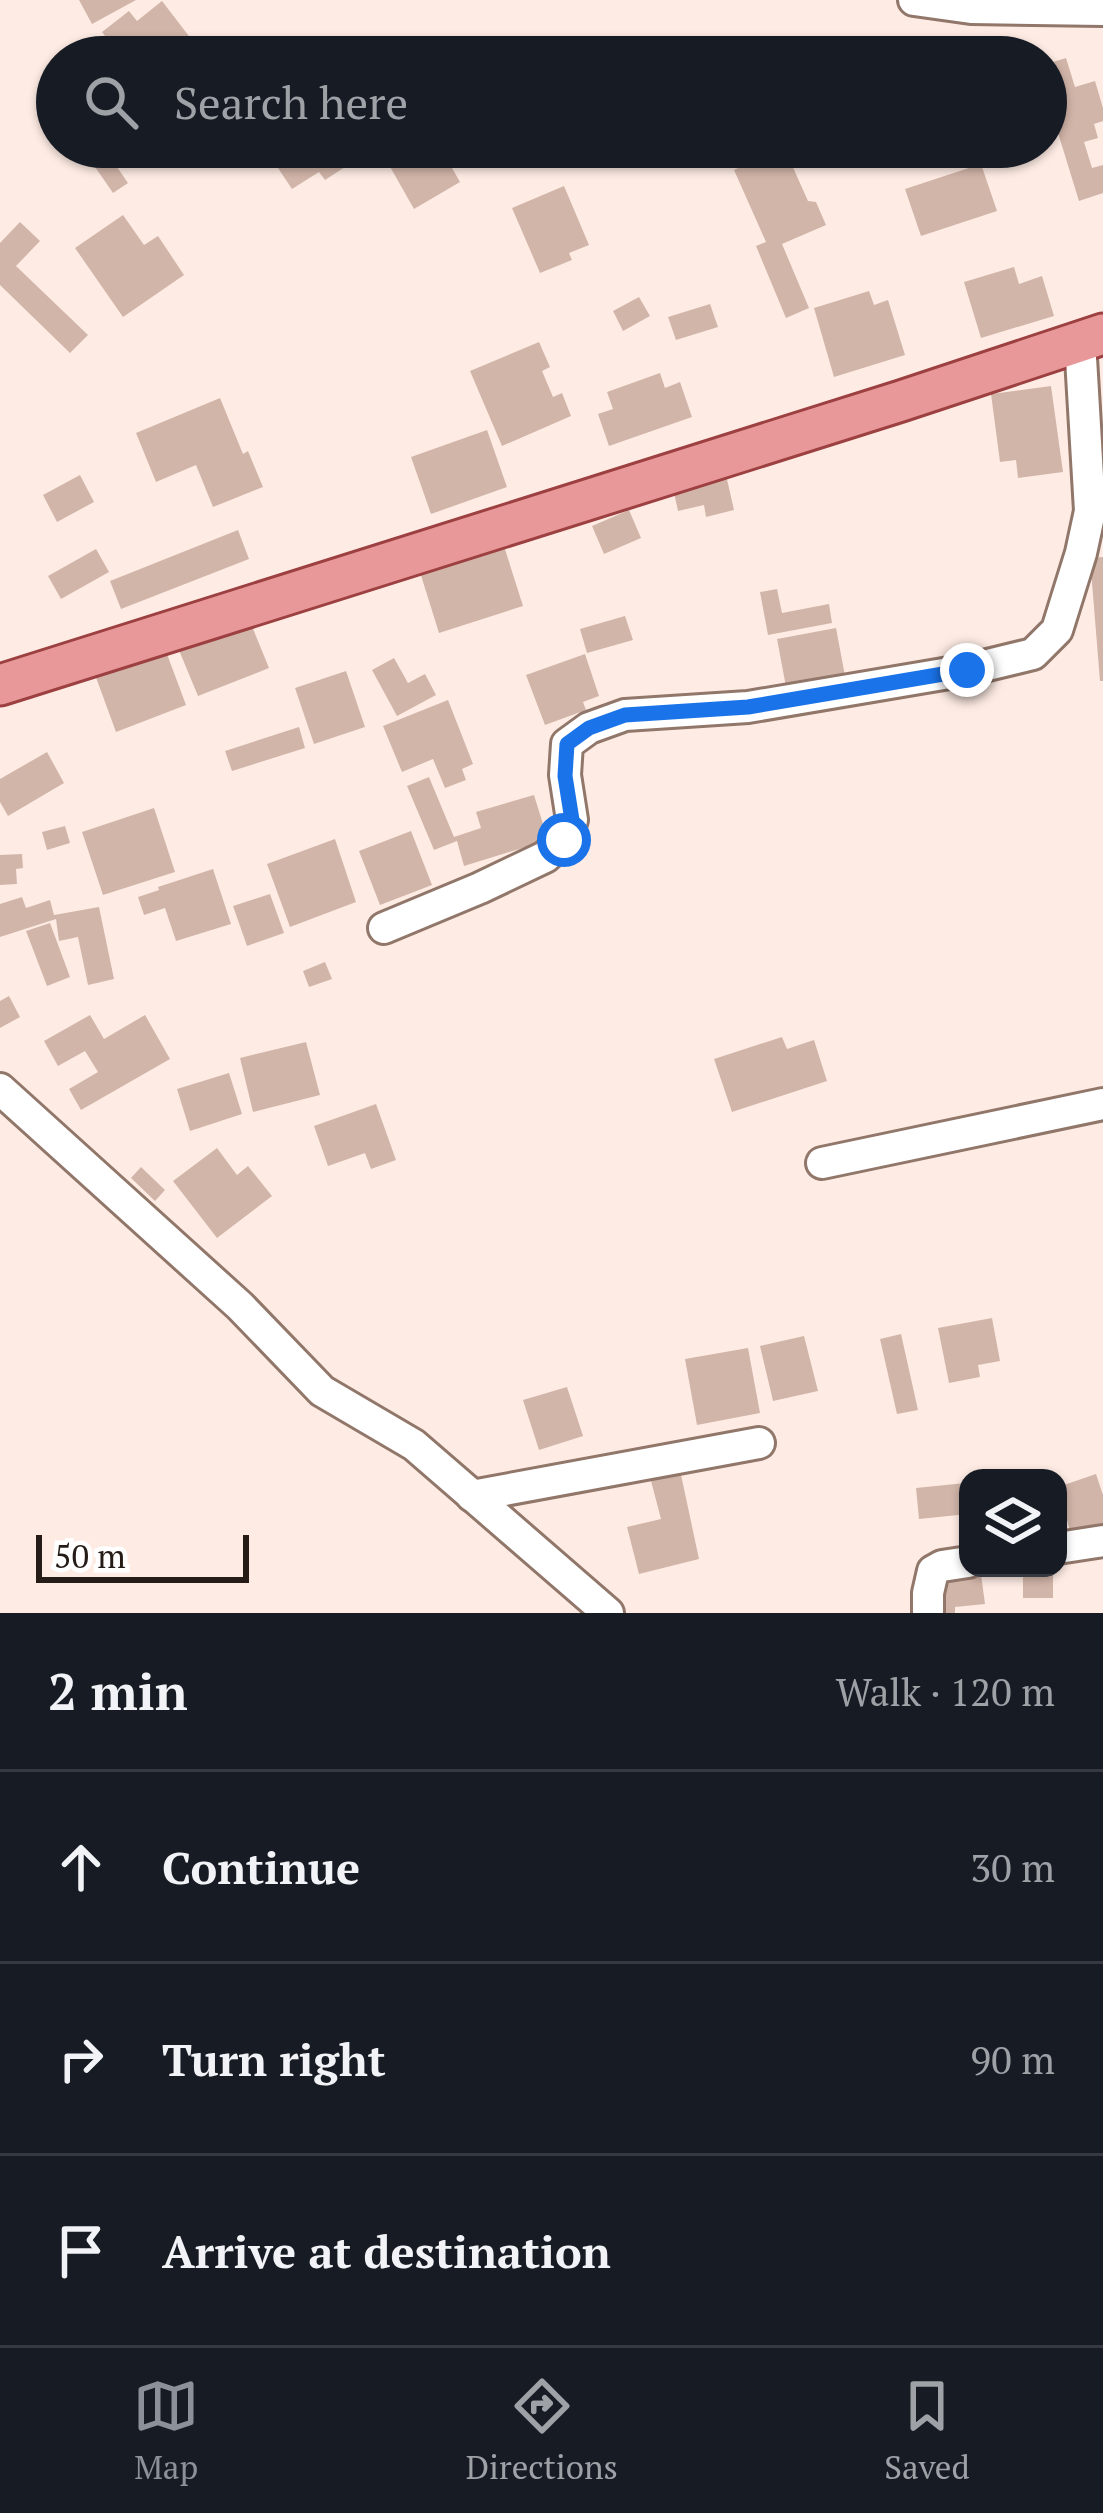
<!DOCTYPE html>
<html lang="en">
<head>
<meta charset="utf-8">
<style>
  body { margin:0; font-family:"PT Serif",serif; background:#20242c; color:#f1f3f6 }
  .controls { position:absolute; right:36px; bottom:36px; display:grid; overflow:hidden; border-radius:24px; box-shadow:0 3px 9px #0004 }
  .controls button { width:108px; height:108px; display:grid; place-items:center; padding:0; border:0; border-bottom:3px solid #363941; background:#171b24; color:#f1f3f6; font:60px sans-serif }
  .scale { position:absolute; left:36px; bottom:30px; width:213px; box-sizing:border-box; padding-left:12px; border:6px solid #261c17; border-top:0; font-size:33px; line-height:42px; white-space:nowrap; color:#261c17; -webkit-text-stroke:9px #fff; paint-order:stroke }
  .stop { position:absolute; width:36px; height:36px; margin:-27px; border:9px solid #1a73e8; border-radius:50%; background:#fff }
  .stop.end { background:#1a73e8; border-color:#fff; box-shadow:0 3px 12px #0008 }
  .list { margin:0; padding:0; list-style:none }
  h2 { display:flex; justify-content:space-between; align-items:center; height:156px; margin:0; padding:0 48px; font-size:51px }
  h2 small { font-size:39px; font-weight:400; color:#9ea1a6 }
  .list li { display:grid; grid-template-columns:78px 1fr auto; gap:36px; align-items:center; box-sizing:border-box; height:192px; padding:0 48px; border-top:3px solid #363941 }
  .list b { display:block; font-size:45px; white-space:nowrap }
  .list em { font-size:39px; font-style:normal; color:#9ea1a6 }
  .icon { flex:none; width:66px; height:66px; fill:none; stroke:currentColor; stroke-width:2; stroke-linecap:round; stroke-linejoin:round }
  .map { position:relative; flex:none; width:1103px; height:1613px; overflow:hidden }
  .search { position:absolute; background:#171b24; box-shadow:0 3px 9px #0004; left:36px; right:36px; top:36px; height:132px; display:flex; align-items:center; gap:30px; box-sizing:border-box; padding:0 42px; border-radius:66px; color:#9ea1a6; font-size:45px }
  .sheet { height:732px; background:#171b24 }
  nav { display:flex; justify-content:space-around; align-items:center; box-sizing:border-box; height:168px; border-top:3px solid #363941; background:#171b24; font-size:33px; color:#9ea1a6 }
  nav a { display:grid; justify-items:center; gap:6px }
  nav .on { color:#8c9099 }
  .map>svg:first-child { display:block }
  .building { fill:#d2b5a9 }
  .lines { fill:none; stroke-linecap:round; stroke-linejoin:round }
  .minor-casing { stroke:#91766a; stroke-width:36 }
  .major-casing { stroke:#9c4041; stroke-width:45 }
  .minor { stroke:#fff; stroke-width:30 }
  .major { stroke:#e9989a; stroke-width:39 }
  .route { stroke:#1a73e8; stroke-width:15 }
</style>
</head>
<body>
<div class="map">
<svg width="1103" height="1613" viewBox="0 0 1103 1613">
  <rect width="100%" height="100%" fill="#feece4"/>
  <g class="building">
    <path d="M79,0H136L92,24Z"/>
    <path d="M162,1L195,44L177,57H121L102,32L129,11L137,21Z"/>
    <path d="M1066,58L1075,87L1095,81L1103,108V121L1094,124L1098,138L1084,142L1092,168L1103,165V193L1079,201L1046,94V64Z"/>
    <path d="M264,147H376L325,180L319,172L292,189Z"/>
    <path d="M384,147H440L460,182L414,209L380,149Z"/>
    <path d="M106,151L128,183L113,193L91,161Z"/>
    <path d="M787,154L808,201L816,202L826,225L782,244L809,308L786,318L756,246L766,242L734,170L760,158L763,165Z"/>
    <path d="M981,164L997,211L921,236L905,189Z"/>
    <path d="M564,186L589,245L569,253L572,260L540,273L512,208Z"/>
    <path d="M123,215L144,245L158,236L184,275L123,317L75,248Z"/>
    <path d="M20,222L40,241L16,266L88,335L70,353L0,285V243Z"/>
    <path d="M1014,267L1019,284L1042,276L1054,316L981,338L964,282Z"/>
    <path d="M869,291L874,305L888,300L905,355L834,377L814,308Z"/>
    <path d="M639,297L650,316L623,331L613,311Z"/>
    <path d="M710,304L718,327L676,340L668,317Z"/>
    <path d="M539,342L550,367L542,371L553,397L562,393L571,416L502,446L470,371Z"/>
    <path d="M660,373L665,388L680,382L692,417L609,446L598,414L613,409L607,392Z"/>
    <path d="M1051,386L1063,472L1018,478L1016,460L1000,462L991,394Z"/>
    <path d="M220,398L243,454L248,451L263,487L213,507L196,465L156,482L136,433Z"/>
    <path d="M487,430L507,487L431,514L411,457Z"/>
    <path d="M724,466L734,510L706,517L704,505L678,511L671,479Z"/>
    <path d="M80,475L94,502L57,522L43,495Z"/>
    <path d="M629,510L641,538L604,554L592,526Z"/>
    <path d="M238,530L249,559L121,609L110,581Z"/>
    <path d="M503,543L523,606L439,633L419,569Z"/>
    <path d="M96,549L109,572L61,599L48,576Z"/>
    <path d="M1103,557V681H1100L1090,558Z"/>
    <path d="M777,589L782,613L829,604L832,623L768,635L760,592Z"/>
    <path d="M247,614L269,668L198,696L176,643Z"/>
    <path d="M625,616L633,640L587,653L580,629Z"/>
    <path d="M836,628L845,676L786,687L777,639Z"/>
    <path d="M164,646L186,705L116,732L94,672Z"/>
    <path d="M585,654L599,696L583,702L586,710L545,725L526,675Z"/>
    <path d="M394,658L408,683L425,674L436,695L397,716L372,670Z"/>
    <path d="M346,671L365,727L314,744L295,688Z"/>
    <path d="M448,700L473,764L462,769L466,780L445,788L433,759L402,772L383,726Z"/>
    <path d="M299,727L305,748L232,771L225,751Z"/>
    <path d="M47,752L64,783L8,816L0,802V779Z"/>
    <path d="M429,777L454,837L481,828L476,812L534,795L548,840L464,866L457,841L434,850L407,786Z"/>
    <path d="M154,808L175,872L103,895L82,832Z"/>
    <path d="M65,826L70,843L47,850L42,832Z"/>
    <path d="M411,831L432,885L380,905L359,851Z"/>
    <path d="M335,839L356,902L290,927L267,864Z"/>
    <path d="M22,854L23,868L16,869L17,884L0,885V855Z"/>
    <path d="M213,869L231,924L176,941L165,908L144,915L138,897L159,890L158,887Z"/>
    <path d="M270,894L284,933L247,946L233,906Z"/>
    <path d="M22,897L26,908L50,900L54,915L99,907L114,979L88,985L78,937L59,941L56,919L0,937V904Z"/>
    <path d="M50,923L70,977L47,986L26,931Z"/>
    <path d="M325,962L332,979L309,987L303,971Z"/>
    <path d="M9,996L20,1017L0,1028V1001Z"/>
    <path d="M90,1015L104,1039L145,1015L170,1059L81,1110L69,1089L98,1072L85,1051L58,1066L44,1041Z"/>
    <path d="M782,1037L787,1049L814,1040L827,1081L732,1112L714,1059Z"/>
    <path d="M306,1042L320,1095L253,1112L240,1058Z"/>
    <path d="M229,1073L242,1114L190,1131L177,1089Z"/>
    <path d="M376,1104L396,1160L371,1169L365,1153L328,1166L314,1126Z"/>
    <path d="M217,1148L237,1175L248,1166L272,1196L217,1238L173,1181Z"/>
    <path d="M141,1167L165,1190L155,1201L131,1178Z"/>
    <path d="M992,1318L1000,1361L978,1365L980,1377L949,1383L938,1328Z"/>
    <path d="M901,1334L918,1410L897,1414L880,1339Z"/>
    <path d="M804,1336L818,1391L773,1401L760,1346Z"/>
    <path d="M748,1348L760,1413L697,1425L685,1359Z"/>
    <path d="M567,1387L583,1436L539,1450L523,1400Z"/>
    <path d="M680,1470L699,1559L639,1574L627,1527L661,1519L650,1477Z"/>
    <path d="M1096,1474L1103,1495V1528L1072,1538L1058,1487Z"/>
    <path d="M965,1483L968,1514L919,1519L916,1488Z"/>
    <rect x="1023" y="1572" width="30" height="26"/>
    <path d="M981,1574L985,1604L955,1607V1613H938L934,1578Z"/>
  </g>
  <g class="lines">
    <g class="minor-casing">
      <g id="minor">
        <path d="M914,0L971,8L1103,10"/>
        <path d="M384,928L480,888L545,857L564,840L572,820L565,775L567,744L589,728L625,715L748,707L967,670L1033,654L1057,630L1081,553L1090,511L1080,341"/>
        <path d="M0,1089L240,1306L322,1391L414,1445L608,1613"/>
        <path d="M822,1163L1103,1104"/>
        <path d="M472,1496L759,1443"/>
        <path d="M1058,1548L1103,1541"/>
        <path d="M928,1613V1593L933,1571L942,1566L968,1562"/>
      </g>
    </g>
    <g class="major-casing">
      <path id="major" d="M0,685L901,401L1103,334"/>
    </g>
    <use href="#minor" class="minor"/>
    <use href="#major" class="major"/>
  </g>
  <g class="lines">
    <path class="route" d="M564,840L572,820L565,776L567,744L589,728L625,715L748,707L967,670"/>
  </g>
</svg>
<div class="controls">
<button><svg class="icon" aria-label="layers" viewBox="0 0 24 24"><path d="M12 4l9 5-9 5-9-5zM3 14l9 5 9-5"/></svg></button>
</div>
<div class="scale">50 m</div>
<div class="stop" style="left:564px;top:840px"></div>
<div class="stop end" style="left:967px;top:670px"></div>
<div class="search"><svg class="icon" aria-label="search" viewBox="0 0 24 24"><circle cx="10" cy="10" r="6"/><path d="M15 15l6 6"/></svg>Search here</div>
</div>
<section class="sheet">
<h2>2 min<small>Walk · 120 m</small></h2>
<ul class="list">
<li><svg class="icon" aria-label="ahead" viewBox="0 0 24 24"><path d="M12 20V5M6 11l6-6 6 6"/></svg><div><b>Continue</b></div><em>30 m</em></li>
<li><svg class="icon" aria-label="right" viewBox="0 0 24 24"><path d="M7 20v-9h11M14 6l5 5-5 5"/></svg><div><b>Turn right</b></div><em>90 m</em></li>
<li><svg class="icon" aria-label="arrive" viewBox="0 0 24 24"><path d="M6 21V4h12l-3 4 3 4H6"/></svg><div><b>Arrive at destination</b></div></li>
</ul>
</section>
<nav>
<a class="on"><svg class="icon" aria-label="map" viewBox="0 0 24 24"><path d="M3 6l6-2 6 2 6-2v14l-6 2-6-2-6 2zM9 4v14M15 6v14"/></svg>Map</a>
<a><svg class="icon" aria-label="directions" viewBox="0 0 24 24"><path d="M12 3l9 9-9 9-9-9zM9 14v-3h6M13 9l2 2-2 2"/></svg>Directions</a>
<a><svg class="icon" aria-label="saved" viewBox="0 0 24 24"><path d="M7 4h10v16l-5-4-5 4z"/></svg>Saved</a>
</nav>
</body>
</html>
